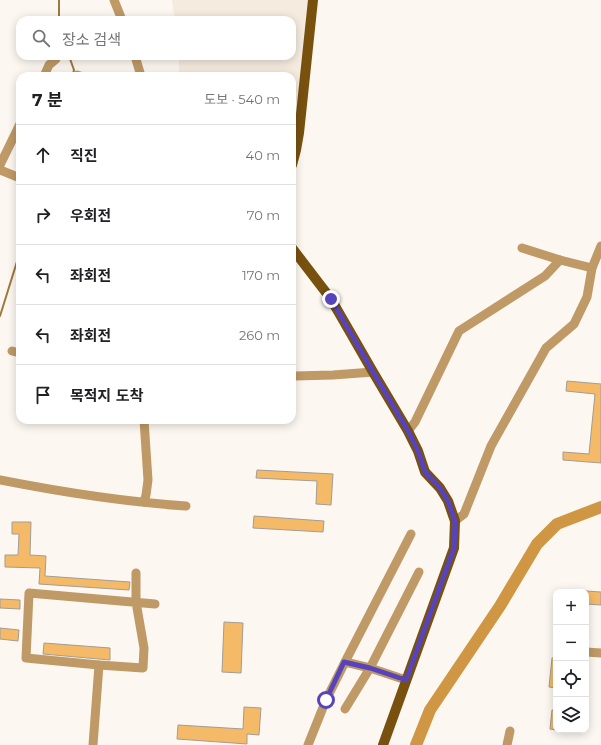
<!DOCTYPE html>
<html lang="ko">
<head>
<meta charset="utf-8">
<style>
  body { margin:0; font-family:Montserrat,"Noto Sans KR",sans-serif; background:#f6f6f6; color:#202124 }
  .controls { position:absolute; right:12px; bottom:12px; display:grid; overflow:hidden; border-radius:8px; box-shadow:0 2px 10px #0003 }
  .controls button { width:36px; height:36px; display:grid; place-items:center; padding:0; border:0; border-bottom:1px solid #e0e0e0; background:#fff; color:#202124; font:20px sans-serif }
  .stop { position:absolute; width:12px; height:12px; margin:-9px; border:3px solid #5744bc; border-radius:50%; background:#fff }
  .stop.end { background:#5744bc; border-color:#fff; box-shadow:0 1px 4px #0008 }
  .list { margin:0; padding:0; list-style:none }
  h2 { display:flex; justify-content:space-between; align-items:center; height:52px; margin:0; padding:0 16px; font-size:17px }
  h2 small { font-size:13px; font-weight:400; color:#757577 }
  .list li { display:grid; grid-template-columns:26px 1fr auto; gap:12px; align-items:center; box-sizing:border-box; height:60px; padding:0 16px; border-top:1px solid #e0e0e0 }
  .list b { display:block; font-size:15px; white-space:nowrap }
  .list em { font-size:13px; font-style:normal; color:#757577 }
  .icon { flex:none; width:22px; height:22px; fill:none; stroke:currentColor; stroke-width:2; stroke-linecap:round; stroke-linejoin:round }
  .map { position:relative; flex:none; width:601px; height:745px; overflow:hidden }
  .search { position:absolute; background:#fff; box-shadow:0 2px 10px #0003; left:16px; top:16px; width:280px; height:44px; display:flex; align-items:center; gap:10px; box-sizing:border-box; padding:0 14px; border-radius:12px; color:#757577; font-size:15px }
  .panel { position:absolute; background:#fff; box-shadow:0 2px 10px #0003; left:16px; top:72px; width:280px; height:352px; border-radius:12px }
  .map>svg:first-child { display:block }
  .built { fill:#f5ebde }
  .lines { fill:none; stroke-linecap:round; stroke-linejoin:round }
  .stream { stroke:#a0783d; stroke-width:2 }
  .river { stroke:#cf9743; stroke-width:12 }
  .building { fill:#f4ba67; stroke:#a19d96 }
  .minor { stroke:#bf9966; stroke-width:9 }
  .major { stroke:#78510f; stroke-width:10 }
  .route { stroke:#5744bc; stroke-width:5 }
</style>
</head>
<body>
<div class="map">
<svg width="601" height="745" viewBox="0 0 601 745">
  <rect width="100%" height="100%" fill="#fcf7f0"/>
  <path class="built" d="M172,0H311L300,88L292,122V76H181L179,75V56H292V20H175Z"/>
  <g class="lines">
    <g class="stream">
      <path d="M59,20V0"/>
      <path d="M69,56L74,70L73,74"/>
      <path d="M0,316L20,252"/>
    </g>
    <path class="river" d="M416,745L430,710L500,606L537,544L557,524L601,507"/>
  </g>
  <g class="building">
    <path d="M567,381L601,384V463L563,460V452L589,454L595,394L566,391Z"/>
    <path d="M257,470L333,474L331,505L316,504L317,481L256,478Z"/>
    <path d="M254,516L324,521L323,532L253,528Z"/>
    <path d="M12,522H31L30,555L46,556L45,576L130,582L129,590L39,584L40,568L5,567V555H18L19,534H12Z"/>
    <path d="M586,591L601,592V605L586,604Z"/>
    <path d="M0,599L20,600V609L0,608Z"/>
    <path d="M224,622L243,623L241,673L222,672Z"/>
    <path d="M0,628L19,630L18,641L0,639Z"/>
    <path d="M44,643L110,648V660L43,654Z"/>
    <path d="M552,658H556V688L549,687Z"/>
    <path d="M244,707L261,708L259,735L247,734V744L177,739L178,725L243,729Z"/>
    <path d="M552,710H556V730L550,729Z"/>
  </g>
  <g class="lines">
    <g class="minor">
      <path d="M114,0L122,20"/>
      <path d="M135,56L141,76"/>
      <path d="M77,75L80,76"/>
      <path d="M44,76L49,65L56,59"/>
      <path d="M0,165L20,124"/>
      <path d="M0,170L20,178"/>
      <path d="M522,248L560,260L592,268"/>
      <path d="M12,351L20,353"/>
      <path d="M295,376L333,375L373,372"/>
      <path d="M144,420L148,480L146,495L144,502"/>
      <path d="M408,431L415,422L459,331L545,276L560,260"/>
      <path d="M0,480C61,492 124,502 186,506"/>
      <path d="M455,521L464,514L491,446L546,348L574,324L587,297L592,268L601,246"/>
      <path d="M136,573V602L144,648L143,668L99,665L26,658L29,593L155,604"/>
      <path d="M586,652L601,653"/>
      <path d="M345,662L370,668L406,680"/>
      <path d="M345,709L370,668L419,572"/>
      <path d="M93,745L99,665"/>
      <path d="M308,745L326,700L345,662L411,534"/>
      <path d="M507,745L510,731"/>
    </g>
    <g class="major">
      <path d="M292,165L296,150L299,133L313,0"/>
      <path d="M292,248L331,299L373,372L408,431L418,451L425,472L440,488L448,501L455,521L454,548L383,745"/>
    </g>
  </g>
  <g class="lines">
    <path class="route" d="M326,700L344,662L370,668L406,680L454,548L455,521L448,501L440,488L425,472L418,451L408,431L373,372L331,299"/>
  </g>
</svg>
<div class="controls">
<button>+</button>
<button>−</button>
<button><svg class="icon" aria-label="locate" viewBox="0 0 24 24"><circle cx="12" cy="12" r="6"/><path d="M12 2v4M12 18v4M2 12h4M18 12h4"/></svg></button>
<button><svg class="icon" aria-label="layers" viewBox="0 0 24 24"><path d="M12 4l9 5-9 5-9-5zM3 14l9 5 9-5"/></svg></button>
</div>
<div class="stop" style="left:326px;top:700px"></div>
<div class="stop end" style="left:331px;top:299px"></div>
<div class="search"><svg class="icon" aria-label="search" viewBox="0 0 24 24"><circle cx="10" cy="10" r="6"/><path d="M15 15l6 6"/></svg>장소 검색</div>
<section class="panel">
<h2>7 분<small>도보 · 540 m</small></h2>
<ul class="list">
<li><svg class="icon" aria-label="ahead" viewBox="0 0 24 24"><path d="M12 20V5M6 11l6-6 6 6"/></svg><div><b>직진</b></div><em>40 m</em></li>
<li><svg class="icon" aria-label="right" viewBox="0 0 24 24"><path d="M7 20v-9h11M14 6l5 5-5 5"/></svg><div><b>우회전</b></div><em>70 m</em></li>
<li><svg class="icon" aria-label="left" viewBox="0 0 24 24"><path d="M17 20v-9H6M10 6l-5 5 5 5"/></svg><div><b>좌회전</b></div><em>170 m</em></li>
<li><svg class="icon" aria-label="left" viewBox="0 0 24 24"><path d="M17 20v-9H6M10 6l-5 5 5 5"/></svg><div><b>좌회전</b></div><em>260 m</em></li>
<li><svg class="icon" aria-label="arrive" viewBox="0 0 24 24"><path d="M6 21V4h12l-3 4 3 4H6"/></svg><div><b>목적지 도착</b></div></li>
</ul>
</section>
</div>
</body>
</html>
